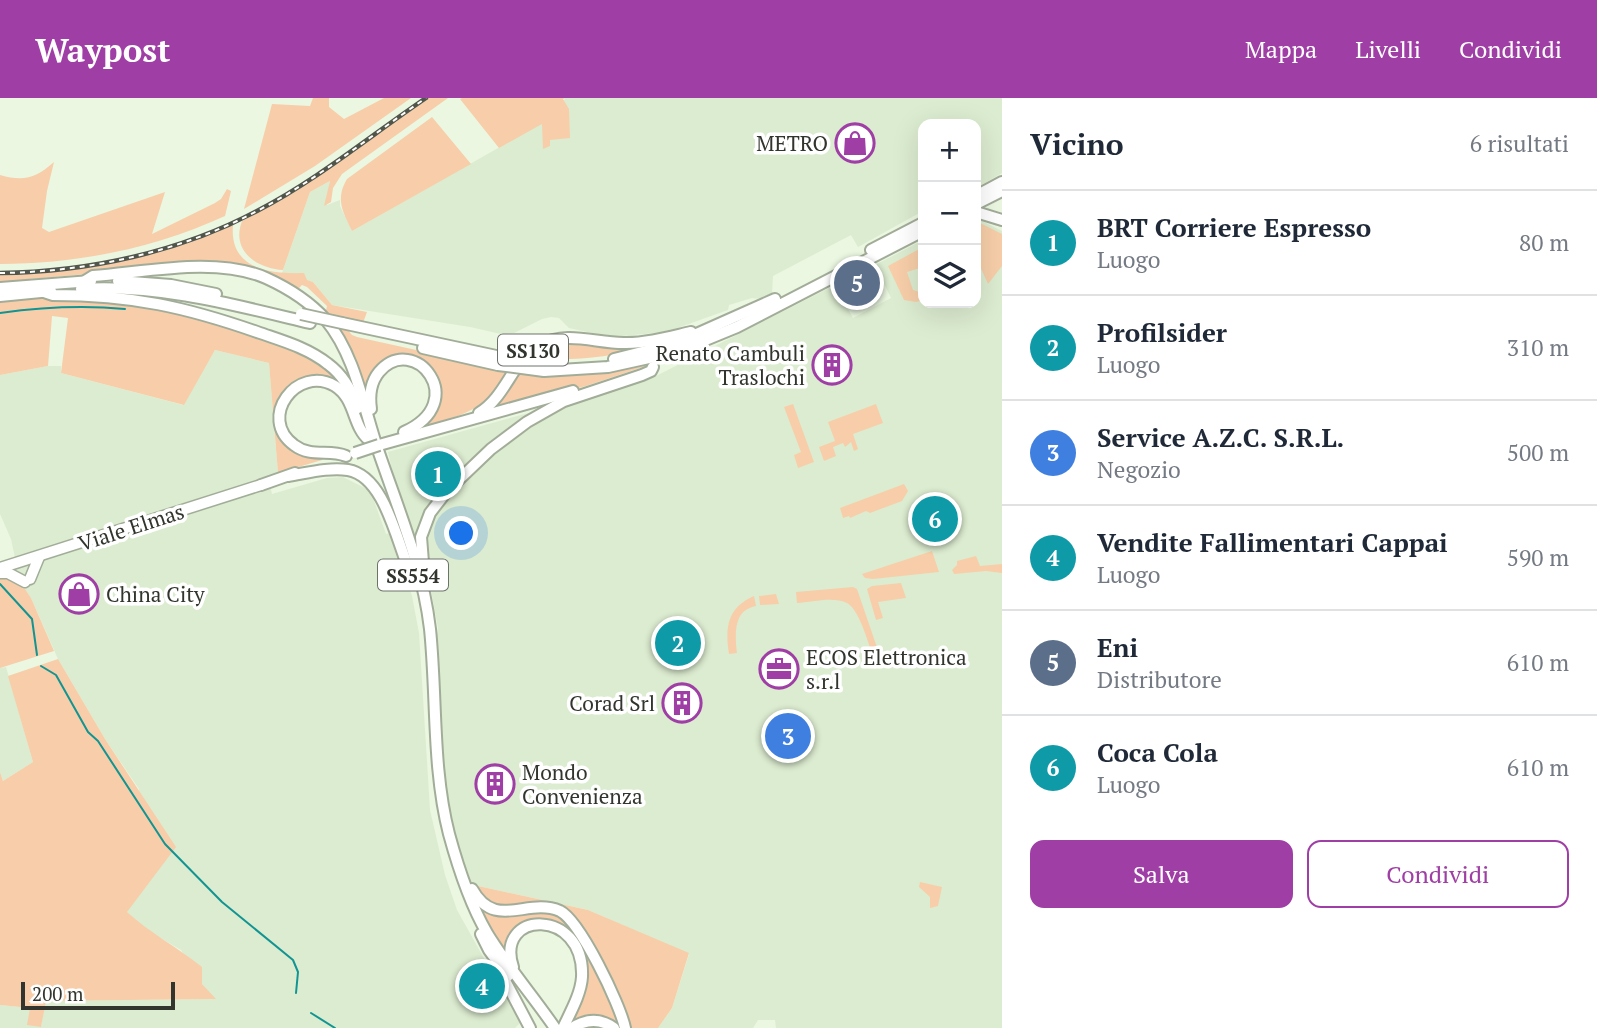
<!DOCTYPE html>
<html lang="it">
<head>
<meta charset="utf-8">
<style>
  body { margin:0; font-family:"PT Serif",serif; background:#f2f2f3; color:#1f2937 }
  .controls { position:absolute; right:21px; top:21px; display:grid; overflow:hidden; border-radius:14px; box-shadow:0 7px 28px #0002 }
  .controls button { width:63px; height:63px; display:grid; place-items:center; padding:0; border:0; border-bottom:2px solid #e0e1e3; background:#fff; color:#1f2937; font:35px sans-serif }
  .scale { position:absolute; left:21px; bottom:18px; width:154px; box-sizing:border-box; padding-left:7px; border:4px solid #31352d; border-top:0; font-size:19px; line-height:24px; white-space:nowrap; color:#31352d; -webkit-text-stroke:5px #fff; paint-order:stroke }
  .you { position:absolute; left:462px; top:436px; width:24px; height:24px; margin:-18px; border:5px solid #fff; border-radius:50%; background:#1a73e8; box-shadow:0 0 0 10px #1a73e833 }
  .badge { display:grid; place-items:center; width:46px; height:46px; border-radius:50%; background:#9f3ea5; color:#fff; font-size:23px; font-weight:700 }
  .pin { position:absolute; translate:-50% -50%; border:4px solid #fff; box-shadow:0 2px 7px #0006 }
  .list { margin:0; padding:0; list-style:none }
  h2 { display:flex; justify-content:space-between; align-items:center; height:91px; margin:0; padding:0 28px; font-size:30px }
  h2 small { font-size:23px; font-weight:400; color:#747a83 }
  .list li { display:grid; grid-template-columns:46px 1fr auto; gap:21px; align-items:center; box-sizing:border-box; height:105px; padding:0 28px; border-top:2px solid #e0e1e3 }
  .list b { display:block; font-size:26px; white-space:nowrap }
  .list p { margin:0; font-size:23px; white-space:nowrap; color:#747a83 }
  .list em { font-size:23px; font-style:normal; color:#747a83 }
  .actions { display:flex; gap:14px; padding:21px 28px }
  .actions a { flex:1; padding:16px 0; border:2px solid #9f3ea5; border-radius:14px; text-align:center; font-size:24px; color:#9f3ea5 }
  .actions .main { background:#9f3ea5; color:#fff }
  .icon { flex:none; width:38px; height:38px; fill:none; stroke:currentColor; stroke-width:2; stroke-linecap:round; stroke-linejoin:round }
  .map { position:relative; flex:none; width:1002px; height:930px; overflow:hidden }
  header { display:flex; align-items:center; gap:42px; box-sizing:border-box; height:98px; padding:0 35px; background:#9f3ea5; color:#fff }
  header strong { font-size:33px }
  nav { display:flex; gap:38px; margin-inline-start:auto; font-size:24px }
  main { display:flex }
  aside { flex:1; background:#fff }
  .map>svg:first-child { display:block }
  .built { fill:#dcecd0 }
  .green { fill:#f7cea9 }
  .lines { fill:none; stroke-linecap:round; stroke-linejoin:round }
  .stream { stroke:#119492; stroke-width:2 }
  .major-casing { stroke:#a2ad99; stroke-width:13 }
  .highway-casing { stroke:#a2ad99; stroke-width:14 }
  .major { stroke:#fff; stroke-width:10 }
  .highway { stroke:#fff; stroke-width:10 }
  .rail-casing { stroke:#51564c; stroke-width:4.5 }
  .rail { stroke:#fff; stroke-width:2; stroke-dasharray:5; stroke-linecap:butt }
  .highway-bridge-casing { stroke:#a2ad99; stroke-width:14; stroke-linecap:butt }
  .highway-bridge { stroke:#fff; stroke-width:10 }
  .labels { text-anchor:middle; dominant-baseline:central; stroke-width:7; stroke-linejoin:round; paint-order:stroke }
  .shield { fill:#fff; stroke:#6f726c; stroke-width:2 }
  .shield-label { font-size:19px; font-weight:bold; fill:#31352d }
  .poi-label { font-size:21px; fill:#31352d; stroke:#fff; text-anchor:end }
  .street-label { font-size:21px; fill:#31352d; stroke:#fff }
</style>
</head>
<body>
<header>
<strong>Waypost</strong>
<nav><a>Mappa</a><a>Livelli</a><a>Condividi</a></nav>
</header>
<main>
<div class="map">
<svg width="1002" height="930" viewBox="0 0 1002 930">
  <rect width="100%" height="100%" fill="#ebf7e1"/>
  <g class="built">
    <path d="M565,0H1002V75L976,90V26H923V113L858,149L851,137L773,178L772,195L760,201L752,200L729,207L728,212L666,234L611,239L569,230L559,220L551,219L542,221L514,235L501,236L470,229L332,207L313,184L282,175L310,94L330,83L327,107L340,102V108L352,133L542,25L549,42Z"/>
    <path d="M976,120L1002,133V930H776L775,922H758L753,930H658L672,910L689,856L588,812L478,788L473,790L462,759L447,704L435,545L438,530L431,493L395,385L388,354L521,317L598,298L656,278L835,187L853,220L891,200L875,167L923,142V205H976Z"/>
    <path d="M215,252L269,265L278,375L268,379L272,396L327,380L343,379L367,391L373,400L386,436L392,435L412,498L419,535L430,712L445,777L457,812L520,925L515,930H0V907L30,910L41,929L45,903L215,901L202,886L181,852L145,831L127,814L139,691L105,641L58,561L31,500L21,485L0,466L15,460L11,441L0,416V277L48,268H61V275L183,307Z"/>
    <path d="M6,569L33,664L3,683L0,674V570Z"/>
  </g>
  <g class="green">
    <path d="M313,0H329V9L344,21L384,0H411L315,68L244,111L272,6L310,8Z"/>
    <path d="M429,0H448L342,76L333,90L331,104L324,108L330,83L310,94L283,172C255,170 231,152 242,123L293,95Z"/>
    <path d="M462,0H565L563,1L569,11L570,40L550,42V48L543,51L542,26L499,50L460,1Z"/>
    <path d="M432,19L471,66L352,133C343,114 335,101 347,81Z"/>
    <path d="M54,64L47,93L42,130L49,134L165,94L152,136L215,105L221,101L227,91L231,93L225,118C155,150 78,166 0,166V77C24,84 36,80 54,64Z"/>
    <path d="M978,124L1002,136V168L988,186L976,159V125Z"/>
    <path d="M233,127C229,172 271,176 304,175L307,182L313,184L332,207L367,214L363,225L338,220L352,237L357,239L466,263L509,271C487,313 464,316 422,330L420,329L425,325L436,279L390,261C374,267 367,279 366,296L325,217L327,208L307,189L302,187L297,192L278,181L194,167L29,181L0,186V177C55,176 109,169 161,153C186,146 209,135 233,127Z"/>
    <path d="M923,149V169L907,174L913,192L923,195V202L916,204L904,202L888,168Z"/>
    <path d="M68,199L157,207L267,241L313,261L329,272L342,288L323,280L286,294L282,339L323,360L322,362L278,375L269,265L215,252L184,307L61,275L68,220L52,218L48,268L0,277V201Z"/>
    <path d="M560,243L648,248C612,259 583,262 546,261L544,275L605,274L649,267L586,288L485,315L528,258Z"/>
    <path d="M793,306L814,364L798,370L794,357L801,354L784,309Z"/>
    <path d="M876,306L883,325L853,336L858,351L854,353L851,344L845,349L843,345L833,349L836,358L824,363L819,349L835,343L828,324Z"/>
    <path d="M904,386L908,393L902,403L870,415L866,413L850,420L849,418L843,420L840,410Z"/>
    <path d="M932,453L939,474L873,481L865,480L862,476Z"/>
    <path d="M976,458L980,468L1002,466V475L986,473L954,476L952,472L957,467V463Z"/>
    <path d="M5,478L21,485L31,500L54,553L0,570V479Z"/>
    <path d="M901,485L906,500L878,504L883,520L876,522L867,491L872,488Z"/>
    <path d="M853,489L857,491L883,567L877,571C871,556 861,512 847,505C834,498 811,504 797,505L796,494Z"/>
    <path d="M776,496L779,506L760,507L759,498Z"/>
    <path d="M754,498L756,508C733,512 735,536 737,555L729,556C725,529 727,510 754,498Z"/>
    <path d="M58,561L105,641L176,749L127,814C150,835 177,849 202,869V886L216,901L46,903L41,929L27,927L30,910L0,907V674L3,683L33,664L8,578Z"/>
    <path d="M920,784L942,789L938,808L930,810V799L919,789Z"/>
    <path d="M478,788L588,812L689,855L672,910L658,930H628C621,887 595,851 570,816L512,811L492,806L474,790Z"/>
    <path d="M477,807L505,819L545,812L564,820L597,872L623,930H618L615,926L570,930L585,872C574,851 555,801 523,828C516,834 511,849 507,857Z"/>
  </g>
  <g class="lines">
    <g class="stream">
      <path d="M0,215C43,209 82,207 125,211"/>
      <path d="M0,486L32,521L37,557"/>
      <path d="M41,568L56,577L88,634L98,643L165,746L222,804L293,862L298,874L296,895"/>
      <path d="M311,915L335,930"/>
    </g>
    <g class="major-casing">
      <g id="major">
        <path d="M0,470L261,387"/>
        <path d="M0,475H8L25,484"/>
        <path d="M30,481L39,459"/>
      </g>
    </g>
    <g class="highway-casing">
      <g id="highway">
        <path d="M976,98L1002,84"/>
        <path d="M976,106L1002,93"/>
        <path d="M976,114L1002,122"/>
        <path d="M871,152L923,125"/>
        <path d="M85,183L93,178C146,174 216,158 266,180C288,190 310,204 326,222C355,257 363,307 377,349C397,408 423,469 430,531C437,599 432,670 449,736C458,769 470,806 487,835C507,868 533,898 555,930"/>
        <path d="M118,183L171,187L216,196"/>
        <path d="M0,190L91,183"/>
        <path d="M81,191C159,186 235,207 310,225"/>
        <path d="M44,194L53,197C132,197 186,209 260,235C283,243 308,250 328,266C343,277 352,293 358,310"/>
        <path d="M0,198L51,193"/>
        <path d="M342,225L501,259"/>
        <path d="M423,250L498,267"/>
        <path d="M614,261L674,246L775,201"/>
        <path d="M544,273L608,269L676,254L737,229L923,133"/>
        <path d="M371,311C369,297 370,285 379,274C414,233 472,304 404,334"/>
        <path d="M479,315C507,298 512,262 540,247C568,232 597,246 626,245C648,245 669,239 691,234"/>
        <path d="M379,347L573,293"/>
        <path d="M346,358C329,351 311,360 294,347C257,320 297,266 335,288C356,301 352,328 369,342"/>
        <path d="M288,378C307,375 329,369 348,372C388,379 398,454 415,485"/>
        <path d="M261,387L295,375"/>
        <path d="M424,477L421,439L430,415L447,393L491,351L527,324L564,303L642,277L651,273L653,269"/>
        <path d="M472,791C495,833 527,799 560,813C580,823 620,906 625,930"/>
        <path d="M481,836L489,852L508,878"/>
        <path d="M513,869C494,812 585,809 582,879C581,896 570,915 563,930"/>
        <path d="M500,873L530,930"/>
        <path d="M572,930C586,921 600,920 614,930"/>
      </g>
    </g>
    <use href="#major" class="major"/>
    <use href="#highway" class="highway"/>
    <g class="rail-casing">
      <path id="rail" d="M0,175C88,174 180,154 257,113C317,82 370,38 426,0"/>
    </g>
    <use href="#rail" class="rail"/>
    <g class="highway-bridge-casing">
      <g id="highway-bridge">
        <path d="M301,216L342,225"/>
        <path d="M501,259L532,264"/>
        <path d="M498,267L544,273"/>
        <path d="M355,355L379,347"/>
      </g>
    </g>
    <use href="#highway-bridge" class="highway-bridge"/>
  </g>
  <defs>
    <g id="shop-ring" transform="scale(2.0125)"><circle r="9.5" fill="#fff" stroke="#9f3ea5" stroke-width="1.5"/><path d="M-5-2.5h2.3a2.7 3.5 0 0 1 5.4 0H5L5.5 6h-11ZM-1.5-2.5h3a1.5 2.3 0 0 0-3 0Z" fill="#9f3ea5"/></g>
    <g id="building-ring" transform="scale(2.0125)"><circle r="9.5" fill="#fff" stroke="#9f3ea5" stroke-width="1.5"/><path d="M-4-6H4V6H1V3H-1V6H-4ZM-2.5-4.3h1.7v1.8h-1.7ZM.8-4.3h1.7v1.8H.8ZM-2.5-1h1.7V.8h-1.7ZM.8-1h1.7V.8H.8Z" fill="#9f3ea5"/></g>
    <g id="office-ring" transform="scale(2.0125)"><circle r="9.5" fill="#fff" stroke="#9f3ea5" stroke-width="1.5"/><path d="M-6-3h4V-5.5h4V-3h4V5H-6ZM-1-4.5V-3h2v-1.5ZM-6 0V1H6V0Z" fill="#9f3ea5"/></g>
  </defs>
  <g fill-rule="evenodd">
    <use href="#shop-ring" x="855" y="45"/>
    <use href="#building-ring" x="832" y="267"/>
    <use href="#shop-ring" x="79" y="496"/>
    <use href="#office-ring" x="779" y="571"/>
    <use href="#building-ring" x="682" y="605"/>
    <use href="#building-ring" x="495" y="686"/>
  </g>
  <g class="labels">
    <g class="shield">
      <rect x="498" y="236.5" width="70" height="31" rx="5"/>
      <rect x="378" y="461.5" width="70" height="31" rx="5"/>
    </g>
    <g class="shield-label">
      <text x="533" y="252">SS130</text>
      <text x="413" y="477">SS554</text>
    </g>
    <g class="poi-label">
      <text x="828" y="45">METRO</text>
      <text x="805" y="255">Renato Cambuli<tspan x="805" dy="24">Traslochi</tspan></text>
      <text x="106" y="496" text-anchor="start">China City</text>
      <text x="806" y="559" text-anchor="start">ECOS Elettronica<tspan x="806" dy="24">s.r.l</tspan></text>
      <text x="655" y="605">Corad Srl</text>
      <text x="522" y="674" text-anchor="start">Mondo<tspan x="522" dy="24">Convenienza</tspan></text>
    </g>
    <g class="street-label">
      <text transform="translate(131 429) rotate(-18)">Viale Elmas</text>
    </g>
  </g>
</svg>
<div class="controls">
<button>+</button>
<button>−</button>
<button><svg class="icon" aria-label="layers" viewBox="0 0 24 24"><path d="M12 4l9 5-9 5-9-5zM3 14l9 5 9-5"/></svg></button>
</div>
<div class="scale">200 m</div>
<div class="you"></div>
<div class="pin badge" style="left:438px;top:376px;background:#0f9aa8">1</div>
<div class="pin badge" style="left:678px;top:545px;background:#0f9aa8">2</div>
<div class="pin badge" style="left:788px;top:638px;background:#3f7fe0">3</div>
<div class="pin badge" style="left:482px;top:888px;background:#0f9aa8">4</div>
<div class="pin badge" style="left:857px;top:185px;background:#5c6f8a">5</div>
<div class="pin badge" style="left:935px;top:421px;background:#0f9aa8">6</div>
</div>
<aside>
<h2>Vicino<small>6 risultati</small></h2>
<ul class="list">
<li><span class="badge" style="background:#0f9aa8">1</span><div><b>BRT Corriere Espresso</b><p>Luogo</p></div><em>80 m</em></li>
<li><span class="badge" style="background:#0f9aa8">2</span><div><b>Profilsider</b><p>Luogo</p></div><em>310 m</em></li>
<li><span class="badge" style="background:#3f7fe0">3</span><div><b>Service A.Z.C. S.R.L.</b><p>Negozio</p></div><em>500 m</em></li>
<li><span class="badge" style="background:#0f9aa8">4</span><div><b>Vendite Fallimentari Cappai</b><p>Luogo</p></div><em>590 m</em></li>
<li><span class="badge" style="background:#5c6f8a">5</span><div><b>Eni</b><p>Distributore</p></div><em>610 m</em></li>
<li><span class="badge" style="background:#0f9aa8">6</span><div><b>Coca Cola</b><p>Luogo</p></div><em>610 m</em></li>
</ul>
<div class="actions"><a class="main">Salva</a><a>Condividi</a></div>
</aside>
</main>
</body>
</html>
